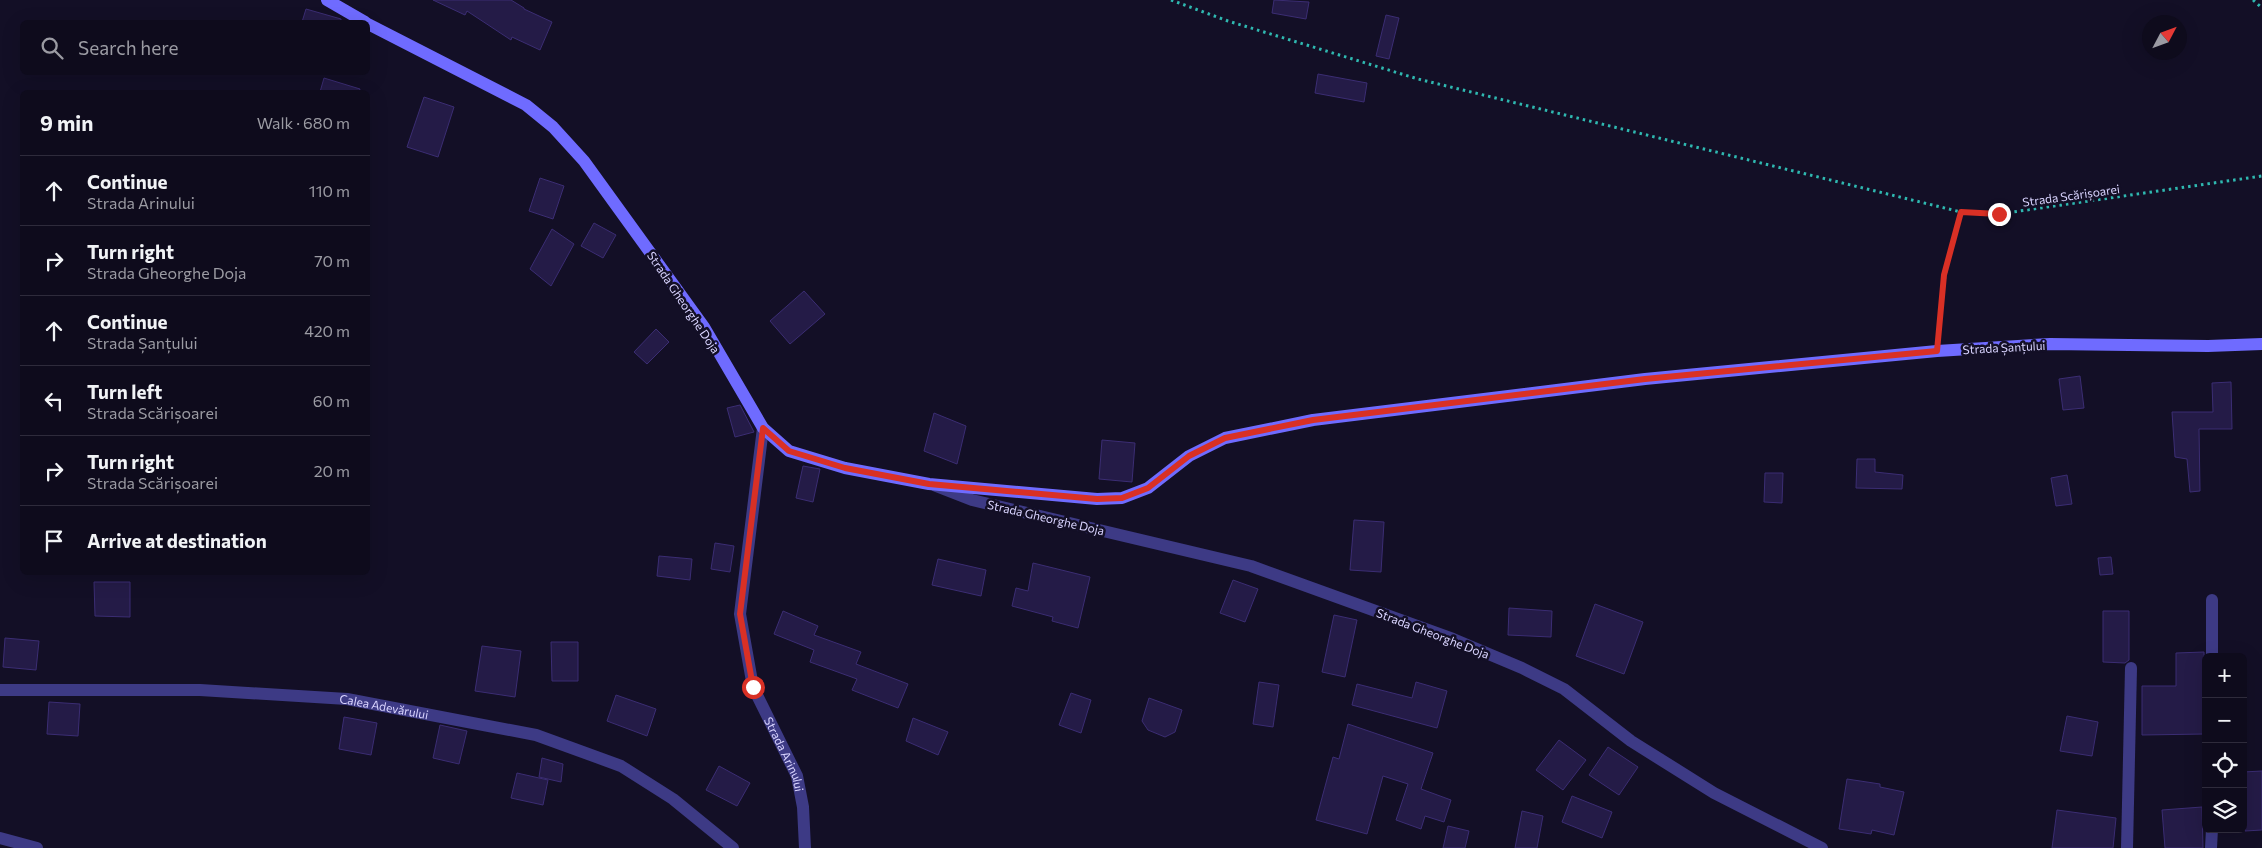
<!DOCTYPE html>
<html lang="en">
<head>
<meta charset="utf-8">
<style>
  body { margin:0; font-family:Commissioner,sans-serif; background:#171425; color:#f1f3f6 }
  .controls { position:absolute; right:15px; bottom:15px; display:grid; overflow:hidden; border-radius:8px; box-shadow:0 5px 20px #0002 }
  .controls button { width:45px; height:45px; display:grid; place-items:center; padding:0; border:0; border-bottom:1px solid #2e2b3b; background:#0e0b1c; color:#f1f3f6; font:25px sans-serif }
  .compass { position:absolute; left:2142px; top:15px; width:45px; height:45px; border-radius:50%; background:#0e0b1c; box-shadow:0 5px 20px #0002; rotate:49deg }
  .stop { position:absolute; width:15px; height:15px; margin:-11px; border:4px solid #d93025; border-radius:50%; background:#fff }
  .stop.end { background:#d93025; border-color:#fff; box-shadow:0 1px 5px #0008 }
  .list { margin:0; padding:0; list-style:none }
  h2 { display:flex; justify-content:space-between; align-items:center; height:65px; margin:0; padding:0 20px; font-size:21px }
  h2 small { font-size:16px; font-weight:400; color:#9b9ba3 }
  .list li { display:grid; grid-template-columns:32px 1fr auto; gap:15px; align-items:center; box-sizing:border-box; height:70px; padding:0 20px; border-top:1px solid #2e2b3b }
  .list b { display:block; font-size:19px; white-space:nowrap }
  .list p { margin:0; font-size:16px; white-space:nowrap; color:#9b9ba3 }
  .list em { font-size:16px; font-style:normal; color:#9b9ba3 }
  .icon { flex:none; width:28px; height:28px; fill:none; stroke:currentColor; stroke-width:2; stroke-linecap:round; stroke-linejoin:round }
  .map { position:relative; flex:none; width:2262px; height:848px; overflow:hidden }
  .search { position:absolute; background:#0e0b1c; box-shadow:0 5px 20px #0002; left:20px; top:20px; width:350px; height:55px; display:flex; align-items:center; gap:12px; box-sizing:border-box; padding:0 18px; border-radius:8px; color:#9b9ba3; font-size:19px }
  .panel { position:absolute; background:#0e0b1c; box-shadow:0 5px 20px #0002; left:20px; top:90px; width:350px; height:485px; border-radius:8px }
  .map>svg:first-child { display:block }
  .building { fill:#241b47; stroke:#3b2d73 }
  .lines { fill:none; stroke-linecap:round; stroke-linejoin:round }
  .path { stroke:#2fb8b0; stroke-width:3; stroke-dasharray:2.5 4; stroke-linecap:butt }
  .street { stroke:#3d3a85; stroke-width:12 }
  .secondary { stroke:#6f6bff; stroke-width:12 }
  .route { stroke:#d93025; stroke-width:6 }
  .labels { text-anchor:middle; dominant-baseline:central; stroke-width:5; stroke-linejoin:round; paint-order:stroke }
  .street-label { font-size:12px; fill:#d9d4ff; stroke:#130f26 }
</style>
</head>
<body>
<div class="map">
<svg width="2262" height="848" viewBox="0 0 2262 848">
  <rect width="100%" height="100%" fill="#130f26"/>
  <g class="building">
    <path d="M433,0H511L524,8V9L552,22L540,50L512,37L511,40L467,11L465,15Z"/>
    <path d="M1274,0L1309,2L1306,19L1272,13Z"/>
    <path d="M306,9L341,19V22H302Z"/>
    <path d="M1386,15L1399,18L1389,59L1376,56Z"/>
    <path d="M1318,74L1367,83L1364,102L1315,93Z"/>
    <path d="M324,78L360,89L359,92H320Z"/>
    <path d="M424,97L454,107L438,157L407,147Z"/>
    <path d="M540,178L564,186L553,219L529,211Z"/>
    <path d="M594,223L616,235L603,258L581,246Z"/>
    <path d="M552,229L574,244L551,286L530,269Z"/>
    <path d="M804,291L825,314L790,344L770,321Z"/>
    <path d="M656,329L669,342L647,364L634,352Z"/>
    <path d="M2080,376L2084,408L2063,410L2059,379Z"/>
    <path d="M2231,382L2232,429H2199L2200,491L2190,492L2187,459L2175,457L2172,412H2213L2212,383Z"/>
    <path d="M740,405L754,432L735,437L727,408Z"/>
    <path d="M934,413L966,426L957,464L924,451Z"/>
    <path d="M1102,440L1135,443L1132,482L1099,479Z"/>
    <path d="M1857,459H1875V472L1903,475L1902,489L1856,488Z"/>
    <path d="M803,466L820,469L813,502L796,498Z"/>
    <path d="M1765,473H1783L1782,503L1764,502Z"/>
    <path d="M2067,475L2072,504L2056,506L2051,478Z"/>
    <path d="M1354,520L1384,522L1381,572L1350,570Z"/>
    <path d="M715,543L734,546L730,572L711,569Z"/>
    <path d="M659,556L692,559L690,580L657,576Z"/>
    <path d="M2111,557L2113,574L2100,575L2098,558Z"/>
    <path d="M938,559L986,570L981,596L932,585Z"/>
    <path d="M1033,563L1090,577L1078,628L1052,621L1053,617L1012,606L1016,588L1028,591Z"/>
    <path d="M1233,580L1258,589L1245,622L1220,613Z"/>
    <path d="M94,582H130V617L95,616Z"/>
    <path d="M1595,604L1643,622L1624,674L1576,656Z"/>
    <path d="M1509,608L1552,611L1551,637L1508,635Z"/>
    <path d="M783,611L818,626L814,635L861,652L856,664L908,684L898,708L852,690L857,679L810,662L814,650L774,634Z"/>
    <path d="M2103,611H2129V660L2125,663L2103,662Z"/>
    <path d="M1334,615L1357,620L1345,677L1322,672Z"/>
    <path d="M5,638L39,641L36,670L3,667Z"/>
    <path d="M551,642H578V681H552Z"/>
    <path d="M482,646L521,651L515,697L475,691Z"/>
    <path d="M2204,652L2205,734L2142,735V686H2176V653Z"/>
    <path d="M1259,682L1279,685L1273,727L1253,724Z"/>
    <path d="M1416,682L1447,691L1437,728L1352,705L1357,684L1412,698Z"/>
    <path d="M1071,693L1091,700L1081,733L1059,725Z"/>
    <path d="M616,695L656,709L647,736L607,721Z"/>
    <path d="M1149,698L1182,710L1175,732L1165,737L1148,730L1142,721Z"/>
    <path d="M49,702L80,704L78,736L47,734Z"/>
    <path d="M2067,716L2098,722L2092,756L2060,751Z"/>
    <path d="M344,717L377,723L371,755L339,749Z"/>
    <path d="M913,718L948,732L938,755L906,741Z"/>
    <path d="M1348,724L1433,753L1421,789L1451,800L1444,822L1425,816L1421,829L1396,820L1408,784L1383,776L1367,834L1316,820L1333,757L1339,759Z"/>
    <path d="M440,725L467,731L459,764L433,758Z"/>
    <path d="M1559,740L1586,760L1563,790L1536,770Z"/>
    <path d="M1608,747L1638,767L1619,795L1589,775Z"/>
    <path d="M542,758L563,764L561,782L539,777Z"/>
    <path d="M719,766L750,783L737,806L706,790Z"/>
    <path d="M2262,771V830L2245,831L2243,772Z"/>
    <path d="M517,773L548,780L543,805L511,798Z"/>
    <path d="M1847,779L1880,784V787L1904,792L1894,835L1872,830L1871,834L1839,829Z"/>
    <path d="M1572,796L1612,812L1602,838L1562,822Z"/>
    <path d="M2202,807L2203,848H2165L2162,810Z"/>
    <path d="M2057,810L2116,818L2113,848H2052Z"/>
    <path d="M1522,811L1543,816L1537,848H1515Z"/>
    <path d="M1448,826L1469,831L1465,848H1443Z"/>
  </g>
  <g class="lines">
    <g class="path">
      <path d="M1171,0L1228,21L1418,79L1961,212"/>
      <path d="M2253,0L2262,8"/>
      <path d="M1938,338L1945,275L1961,212L1999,214L2262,176"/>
    </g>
    <g class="street">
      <path id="s1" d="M763,428L740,614L753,687L797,776L803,807L805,848"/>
      <path d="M936,486L972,500L1251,566L1453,639L1522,668L1564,689L1631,741L1714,793L1822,848"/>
      <path d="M2212,657V600"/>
      <path id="s2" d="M0,690H200L347,699L536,735L621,766L673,799L733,848"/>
      <path d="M0,838L37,848"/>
      <path d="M2127,848L2131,668"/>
      <path d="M2211,848L2212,829"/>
    </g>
    <g class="secondary">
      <path d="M327,0L365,22"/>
      <path d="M368,24L526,105L553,127L584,161L704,327L763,428L789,451L845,468L929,484L1097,499L1122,498L1148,488L1189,456L1225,438L1313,420L1645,379L1937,351L2050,344L2208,346L2262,344"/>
    </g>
  </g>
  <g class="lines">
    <path class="route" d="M753,687L740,614L763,428L789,451L845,468L929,484L1097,499L1122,498L1148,488L1189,456L1225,438L1313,420L1645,379L1937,351L1944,275L1961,212L1999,214"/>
  </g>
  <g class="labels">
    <g class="street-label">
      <text transform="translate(2071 195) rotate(-8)">Strada Scărișoarei</text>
      <text transform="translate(684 302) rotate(56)">Strada Gheorghe Doja</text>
      <text transform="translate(2004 347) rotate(-3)">Strada Șanțului</text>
      <text transform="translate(1046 517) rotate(13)">Strada Gheorghe Doja</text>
      <text transform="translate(1433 633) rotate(21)">Strada Gheorghe Doja</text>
      <text stroke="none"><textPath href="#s2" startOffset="385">Calea Adevărului</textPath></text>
      <text stroke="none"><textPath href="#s1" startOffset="336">Strada Arinului</textPath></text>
    </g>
  </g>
</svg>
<div class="controls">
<button>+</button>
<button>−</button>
<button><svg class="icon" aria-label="locate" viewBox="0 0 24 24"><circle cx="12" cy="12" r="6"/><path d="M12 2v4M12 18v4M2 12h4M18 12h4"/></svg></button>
<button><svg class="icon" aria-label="layers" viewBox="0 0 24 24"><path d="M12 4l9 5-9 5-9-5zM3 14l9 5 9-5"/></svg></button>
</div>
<svg class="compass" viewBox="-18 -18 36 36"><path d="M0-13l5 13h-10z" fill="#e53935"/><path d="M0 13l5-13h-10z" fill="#9b9ba3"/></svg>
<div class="stop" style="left:753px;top:687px"></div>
<div class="stop end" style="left:1999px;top:214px"></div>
<div class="search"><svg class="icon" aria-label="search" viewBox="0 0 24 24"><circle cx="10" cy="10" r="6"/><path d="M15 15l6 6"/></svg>Search here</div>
<section class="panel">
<h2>9 min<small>Walk · 680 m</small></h2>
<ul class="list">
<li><svg class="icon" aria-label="ahead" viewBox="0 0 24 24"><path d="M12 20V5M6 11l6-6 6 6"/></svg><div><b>Continue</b><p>Strada Arinului</p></div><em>110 m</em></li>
<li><svg class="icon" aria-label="right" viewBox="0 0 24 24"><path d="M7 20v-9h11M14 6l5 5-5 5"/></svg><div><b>Turn right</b><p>Strada Gheorghe Doja</p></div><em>70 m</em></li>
<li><svg class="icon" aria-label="ahead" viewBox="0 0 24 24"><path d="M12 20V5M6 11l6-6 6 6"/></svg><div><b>Continue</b><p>Strada Șanțului</p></div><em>420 m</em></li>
<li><svg class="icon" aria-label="left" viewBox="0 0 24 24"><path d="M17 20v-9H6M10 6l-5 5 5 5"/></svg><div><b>Turn left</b><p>Strada Scărișoarei</p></div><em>60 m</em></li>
<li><svg class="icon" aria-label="right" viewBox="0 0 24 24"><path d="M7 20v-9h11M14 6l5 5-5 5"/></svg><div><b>Turn right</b><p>Strada Scărișoarei</p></div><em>20 m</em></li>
<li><svg class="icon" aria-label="arrive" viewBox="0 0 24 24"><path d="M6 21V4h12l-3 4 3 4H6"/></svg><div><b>Arrive at destination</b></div></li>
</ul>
</section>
</div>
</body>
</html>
